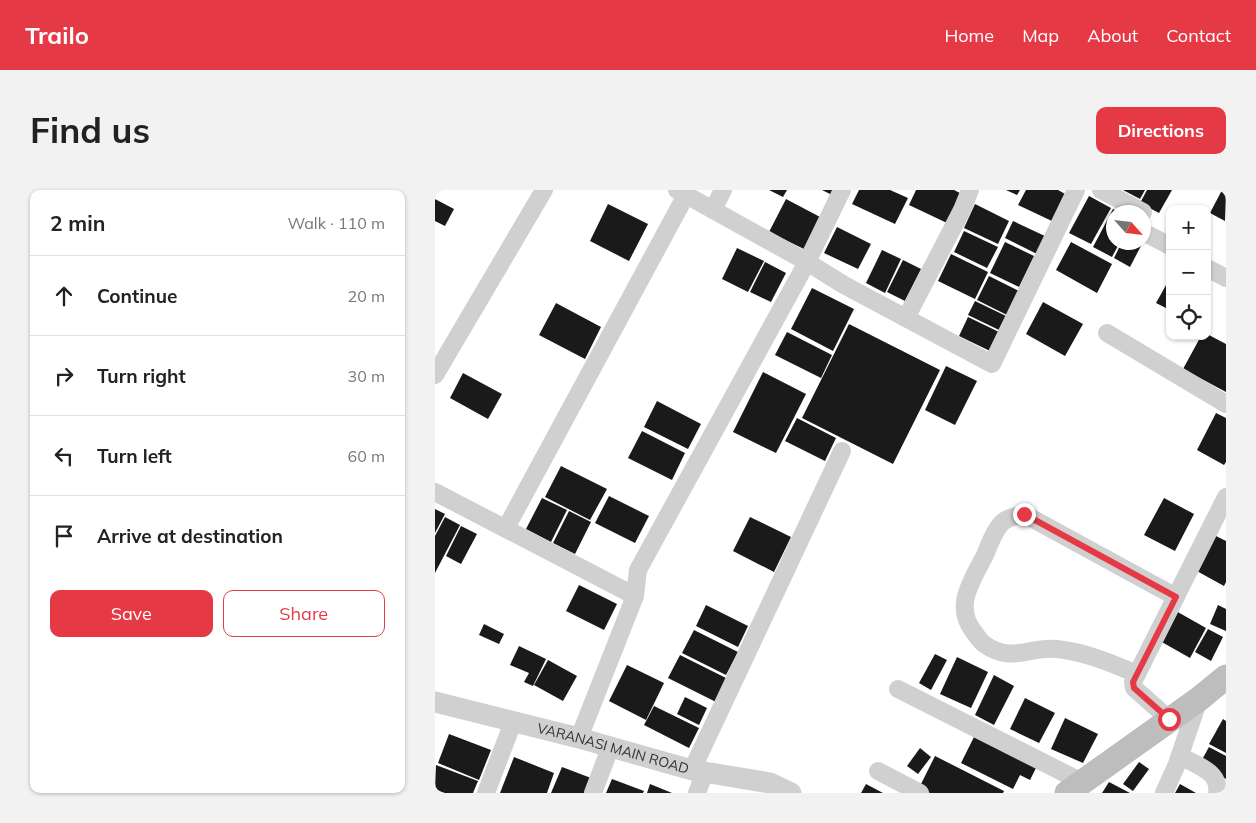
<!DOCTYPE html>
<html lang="en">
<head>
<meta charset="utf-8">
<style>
  body { margin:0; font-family:Mulish,sans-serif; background:#f2f2f2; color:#222 }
  .controls { position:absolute; right:15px; top:15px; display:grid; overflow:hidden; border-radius:10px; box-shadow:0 1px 4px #0004 }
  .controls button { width:45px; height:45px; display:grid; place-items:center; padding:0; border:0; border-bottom:1px solid #e0e0e0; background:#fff; color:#222; font:25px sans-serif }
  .compass { position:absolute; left:671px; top:15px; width:45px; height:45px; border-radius:50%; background:#fff; box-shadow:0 1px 4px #0004; rotate:117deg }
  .stop { position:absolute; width:15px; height:15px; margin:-11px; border:4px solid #e63946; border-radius:50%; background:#fff }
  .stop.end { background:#e63946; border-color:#fff; box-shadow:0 1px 5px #0008 }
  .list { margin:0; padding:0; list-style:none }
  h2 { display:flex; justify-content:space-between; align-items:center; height:65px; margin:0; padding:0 20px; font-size:21px }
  h2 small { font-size:16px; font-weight:400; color:#767676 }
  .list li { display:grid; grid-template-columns:32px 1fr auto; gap:15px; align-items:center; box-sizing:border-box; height:80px; padding:0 20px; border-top:1px solid #e0e0e0 }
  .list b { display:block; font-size:19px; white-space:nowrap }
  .list em { font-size:16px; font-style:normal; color:#767676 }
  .actions { display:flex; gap:10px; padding:15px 20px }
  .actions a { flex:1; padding:11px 0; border:1px solid #e63946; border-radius:10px; text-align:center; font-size:18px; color:#e63946 }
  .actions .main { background:#e63946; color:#fff }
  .icon { flex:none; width:28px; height:28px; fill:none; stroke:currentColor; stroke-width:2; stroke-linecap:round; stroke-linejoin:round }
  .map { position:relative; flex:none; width:791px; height:603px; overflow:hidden; border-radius:10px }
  header { display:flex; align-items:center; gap:30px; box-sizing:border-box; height:70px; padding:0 25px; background:#e63946; color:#fff }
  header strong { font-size:24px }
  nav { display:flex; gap:28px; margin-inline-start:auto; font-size:18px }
  .intro { display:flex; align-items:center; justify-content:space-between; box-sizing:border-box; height:120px; padding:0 30px }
  h1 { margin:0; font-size:35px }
  .button { padding:12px 22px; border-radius:10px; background:#e63946; color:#fff; font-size:18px; font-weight:700 }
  main { display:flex; gap:30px; padding:0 30px }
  aside { flex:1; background:#fff; border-radius:10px; box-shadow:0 1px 4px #0004 }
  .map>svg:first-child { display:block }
  .building { fill:#1a1a1a }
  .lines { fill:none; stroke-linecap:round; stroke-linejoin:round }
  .minor { stroke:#d0d0d0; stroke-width:18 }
  .tertiary { stroke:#d0d0d0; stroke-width:21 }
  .secondary { stroke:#bdbdbd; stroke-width:25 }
  .route { stroke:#e63946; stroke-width:6 }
  .labels { text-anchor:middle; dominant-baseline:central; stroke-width:5; stroke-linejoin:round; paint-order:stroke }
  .street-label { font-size:14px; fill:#333; stroke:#fff }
</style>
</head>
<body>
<header>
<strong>Trailo</strong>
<nav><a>Home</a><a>Map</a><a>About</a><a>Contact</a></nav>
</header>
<div class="intro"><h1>Find us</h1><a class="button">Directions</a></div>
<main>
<aside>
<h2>2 min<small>Walk · 110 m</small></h2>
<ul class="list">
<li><svg class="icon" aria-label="ahead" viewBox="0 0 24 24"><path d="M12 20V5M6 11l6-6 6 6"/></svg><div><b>Continue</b></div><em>20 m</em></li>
<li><svg class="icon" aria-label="right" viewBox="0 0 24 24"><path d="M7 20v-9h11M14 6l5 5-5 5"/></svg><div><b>Turn right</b></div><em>30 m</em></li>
<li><svg class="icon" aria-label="left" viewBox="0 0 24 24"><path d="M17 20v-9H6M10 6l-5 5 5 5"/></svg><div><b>Turn left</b></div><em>60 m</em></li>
<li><svg class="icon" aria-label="arrive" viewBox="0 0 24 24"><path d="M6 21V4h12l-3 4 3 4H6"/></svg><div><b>Arrive at destination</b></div></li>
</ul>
<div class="actions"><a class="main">Save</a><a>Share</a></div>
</aside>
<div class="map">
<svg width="791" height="603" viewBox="0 0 791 603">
  <rect width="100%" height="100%" fill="#fff"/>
  <g class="building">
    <path d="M334,0H352L348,7Z"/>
    <path d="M387,0H400L397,5Z"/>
    <path d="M424,0H455L473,8L460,34L417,14Z"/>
    <path d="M481,0H519L527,4L512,33L474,15Z"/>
    <path d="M571,0H585L582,5Z"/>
    <path d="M591,0H623L632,5L619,32L583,15Z"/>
    <path d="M688,0H710L705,9Z"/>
    <path d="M712,0H737L724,23L705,13Z"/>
    <path d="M787,0L791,2L790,31L775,23Z"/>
    <path d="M654,6L676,18L656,54L634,43Z"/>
    <path d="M0,9L19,19L10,36L0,31Z"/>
    <path d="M351,9L387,28L371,60L334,42Z"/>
    <path d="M173,14L213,34L194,71L155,51Z"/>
    <path d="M540,14L574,31L563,54L529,38Z"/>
    <path d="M678,19L684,22H678V52H685L677,67L658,57Z"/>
    <path d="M578,31L612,47L604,65L570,48Z"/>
    <path d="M402,37L436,54L423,79L389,63Z"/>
    <path d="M529,41L563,57L552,78L519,62Z"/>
    <path d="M570,52L599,66L584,97L555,83Z"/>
    <path d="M636,52L677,74L662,103L621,80Z"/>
    <path d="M687,52H708L695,77L679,68Z"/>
    <path d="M302,58L329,71L313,102L287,89Z"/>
    <path d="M447,60L466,69L450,103L431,93Z"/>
    <path d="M516,64L553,82L540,109L503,91Z"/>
    <path d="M468,70L486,79L470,111L452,102Z"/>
    <path d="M330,72L351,83L336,112L315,102Z"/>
    <path d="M554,86L584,101L572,125L542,110Z"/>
    <path d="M735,88V120L721,113Z"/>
    <path d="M377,98L419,119L398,161L356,139Z"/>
    <path d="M540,111L571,126L564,140L533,125Z"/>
    <path d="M608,112L648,134L630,166L591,144Z"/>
    <path d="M121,113L166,137L150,169L104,145Z"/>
    <path d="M533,127L564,142L555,161L524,146Z"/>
    <path d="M414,134L505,180L458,274L367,228Z"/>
    <path d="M352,142L397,165L386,188L340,165Z"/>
    <path d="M772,144L791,154V202L748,179L766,146H772Z"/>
    <path d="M511,176L542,191L520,235L490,220Z"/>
    <path d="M328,182L371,204L341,263L298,242Z"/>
    <path d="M28,183L67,204L53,229L15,208Z"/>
    <path d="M222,211L266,234L253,259L209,237Z"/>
    <path d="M781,223L791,228V272L789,275L762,260Z"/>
    <path d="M362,228L401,248L390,271L350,251Z"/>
    <path d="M207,241L250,263L237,290L193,268Z"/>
    <path d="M126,276L172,299L155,330L110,307Z"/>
    <path d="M174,306L214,326L200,353L160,333Z"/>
    <path d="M107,308L132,320L116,352L91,339Z"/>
    <path d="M729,308L759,324L740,361L709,345Z"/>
    <path d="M0,319L10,324L0,343Z"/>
    <path d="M134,321L156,332L140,364L118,353Z"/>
    <path d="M10,327L25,335L0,383V346Z"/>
    <path d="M315,327L356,347L339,382L298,361Z"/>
    <path d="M26,336L42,344L26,374L11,366Z"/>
    <path d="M779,345L791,351V392L789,396L760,380Z"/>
    <path d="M144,395L182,414L169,440L131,421Z"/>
    <path d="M271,415L313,436L303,457L261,436Z"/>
    <path d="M783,415L791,419V441L775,434Z"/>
    <path d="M741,421L771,438L755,468L725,451Z"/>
    <path d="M49,434L69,444L64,454L44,445Z"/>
    <path d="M773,439L788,447L776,471L760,462Z"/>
    <path d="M259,440L303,462L291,485L247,463Z"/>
    <path d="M84,456L111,469L98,496L89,492L94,483L75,475Z"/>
    <path d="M500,464L512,470L496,500L484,493Z"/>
    <path d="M245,465L293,489L281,512L233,488Z"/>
    <path d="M522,467L553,482L536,518L505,504Z"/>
    <path d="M113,470L142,486L128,511L99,495Z"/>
    <path d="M192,475L229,493L211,530L174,511Z"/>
    <path d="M559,485L579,496L559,535L540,525Z"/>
    <path d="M250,507L272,518L264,535L242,524Z"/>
    <path d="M590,508L620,523L604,553L575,539Z"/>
    <path d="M219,516L264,538L254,558L209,535Z"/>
    <path d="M630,528L663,544L648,573L616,559Z"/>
    <path d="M788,529L791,531V563L774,554Z"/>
    <path d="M14,544L56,560L44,590L3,573Z"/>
    <path d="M540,545L602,576L595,590L585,585L578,599L526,573Z"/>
    <path d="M774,557L791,566V589L764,575Z"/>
    <path d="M485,558L496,567L483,584L472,576Z"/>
    <path d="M500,566L569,601L568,603H495L484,598Z"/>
    <path d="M79,567L119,583L112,603H65Z"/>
    <path d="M704,572L714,579L698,601L688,594Z"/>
    <path d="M1,575L43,591L38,603H9L0,599Z"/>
    <path d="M127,577L156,588L150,603H116Z"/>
    <path d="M177,589L209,601L208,603H171Z"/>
    <path d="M674,592L695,603H667Z"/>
    <path d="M215,594L237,603H212Z"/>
    <path d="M431,594L448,603H426Z"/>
    <path d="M745,594L761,603H740Z"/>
  </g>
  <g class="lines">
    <g class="minor">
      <path d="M242,0L372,72L409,95L557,174L641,0"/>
      <path d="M666,0L708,22"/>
      <path d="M278,20L288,0"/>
      <path d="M714,45L735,56"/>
      <path d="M772,78L791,88"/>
      <path d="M471,128L527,20L535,0"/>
      <path d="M672,143L791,214"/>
      <path d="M0,185L109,0"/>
      <path d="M0,302L200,406"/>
      <path d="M71,338L251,5"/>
      <path d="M702,484C676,473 650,462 622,459C594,456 577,474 549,454C545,451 542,446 539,442C518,416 537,391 550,365C554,356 558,343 565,335C570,328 581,326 589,324L741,407"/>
      <path d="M463,499L647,592"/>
      <path d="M734,529L699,498L698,492L791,307"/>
      <path d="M144,548L200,406L203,380L372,72L407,0"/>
      <path d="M745,566C761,575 786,582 782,603"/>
      <path d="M257,580L407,261"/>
      <path d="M443,581L485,603"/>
      <path d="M51,603L78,532"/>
      <path d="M158,603L175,558"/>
      <path d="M262,603L270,582"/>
      <path d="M729,603L742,574L764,509"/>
    </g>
    <path class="tertiary" id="s1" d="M0,512L144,548L257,580L335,593L356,603"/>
    <path class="secondary" d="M632,603L764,509L791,487"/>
  </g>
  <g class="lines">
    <path class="route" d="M589,324L741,407L698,492L699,498L734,529"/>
  </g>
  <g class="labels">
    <g class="street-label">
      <text stroke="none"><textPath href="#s1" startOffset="184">VARANASI MAIN ROAD</textPath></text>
    </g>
  </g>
</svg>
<div class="controls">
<button>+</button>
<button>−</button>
<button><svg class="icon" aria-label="locate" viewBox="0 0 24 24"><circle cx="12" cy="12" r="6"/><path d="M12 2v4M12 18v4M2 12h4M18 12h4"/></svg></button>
</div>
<svg class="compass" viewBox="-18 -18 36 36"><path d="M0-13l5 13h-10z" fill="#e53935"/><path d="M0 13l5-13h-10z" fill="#767676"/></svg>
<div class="stop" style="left:734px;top:529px"></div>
<div class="stop end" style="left:589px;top:324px"></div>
</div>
</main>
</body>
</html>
